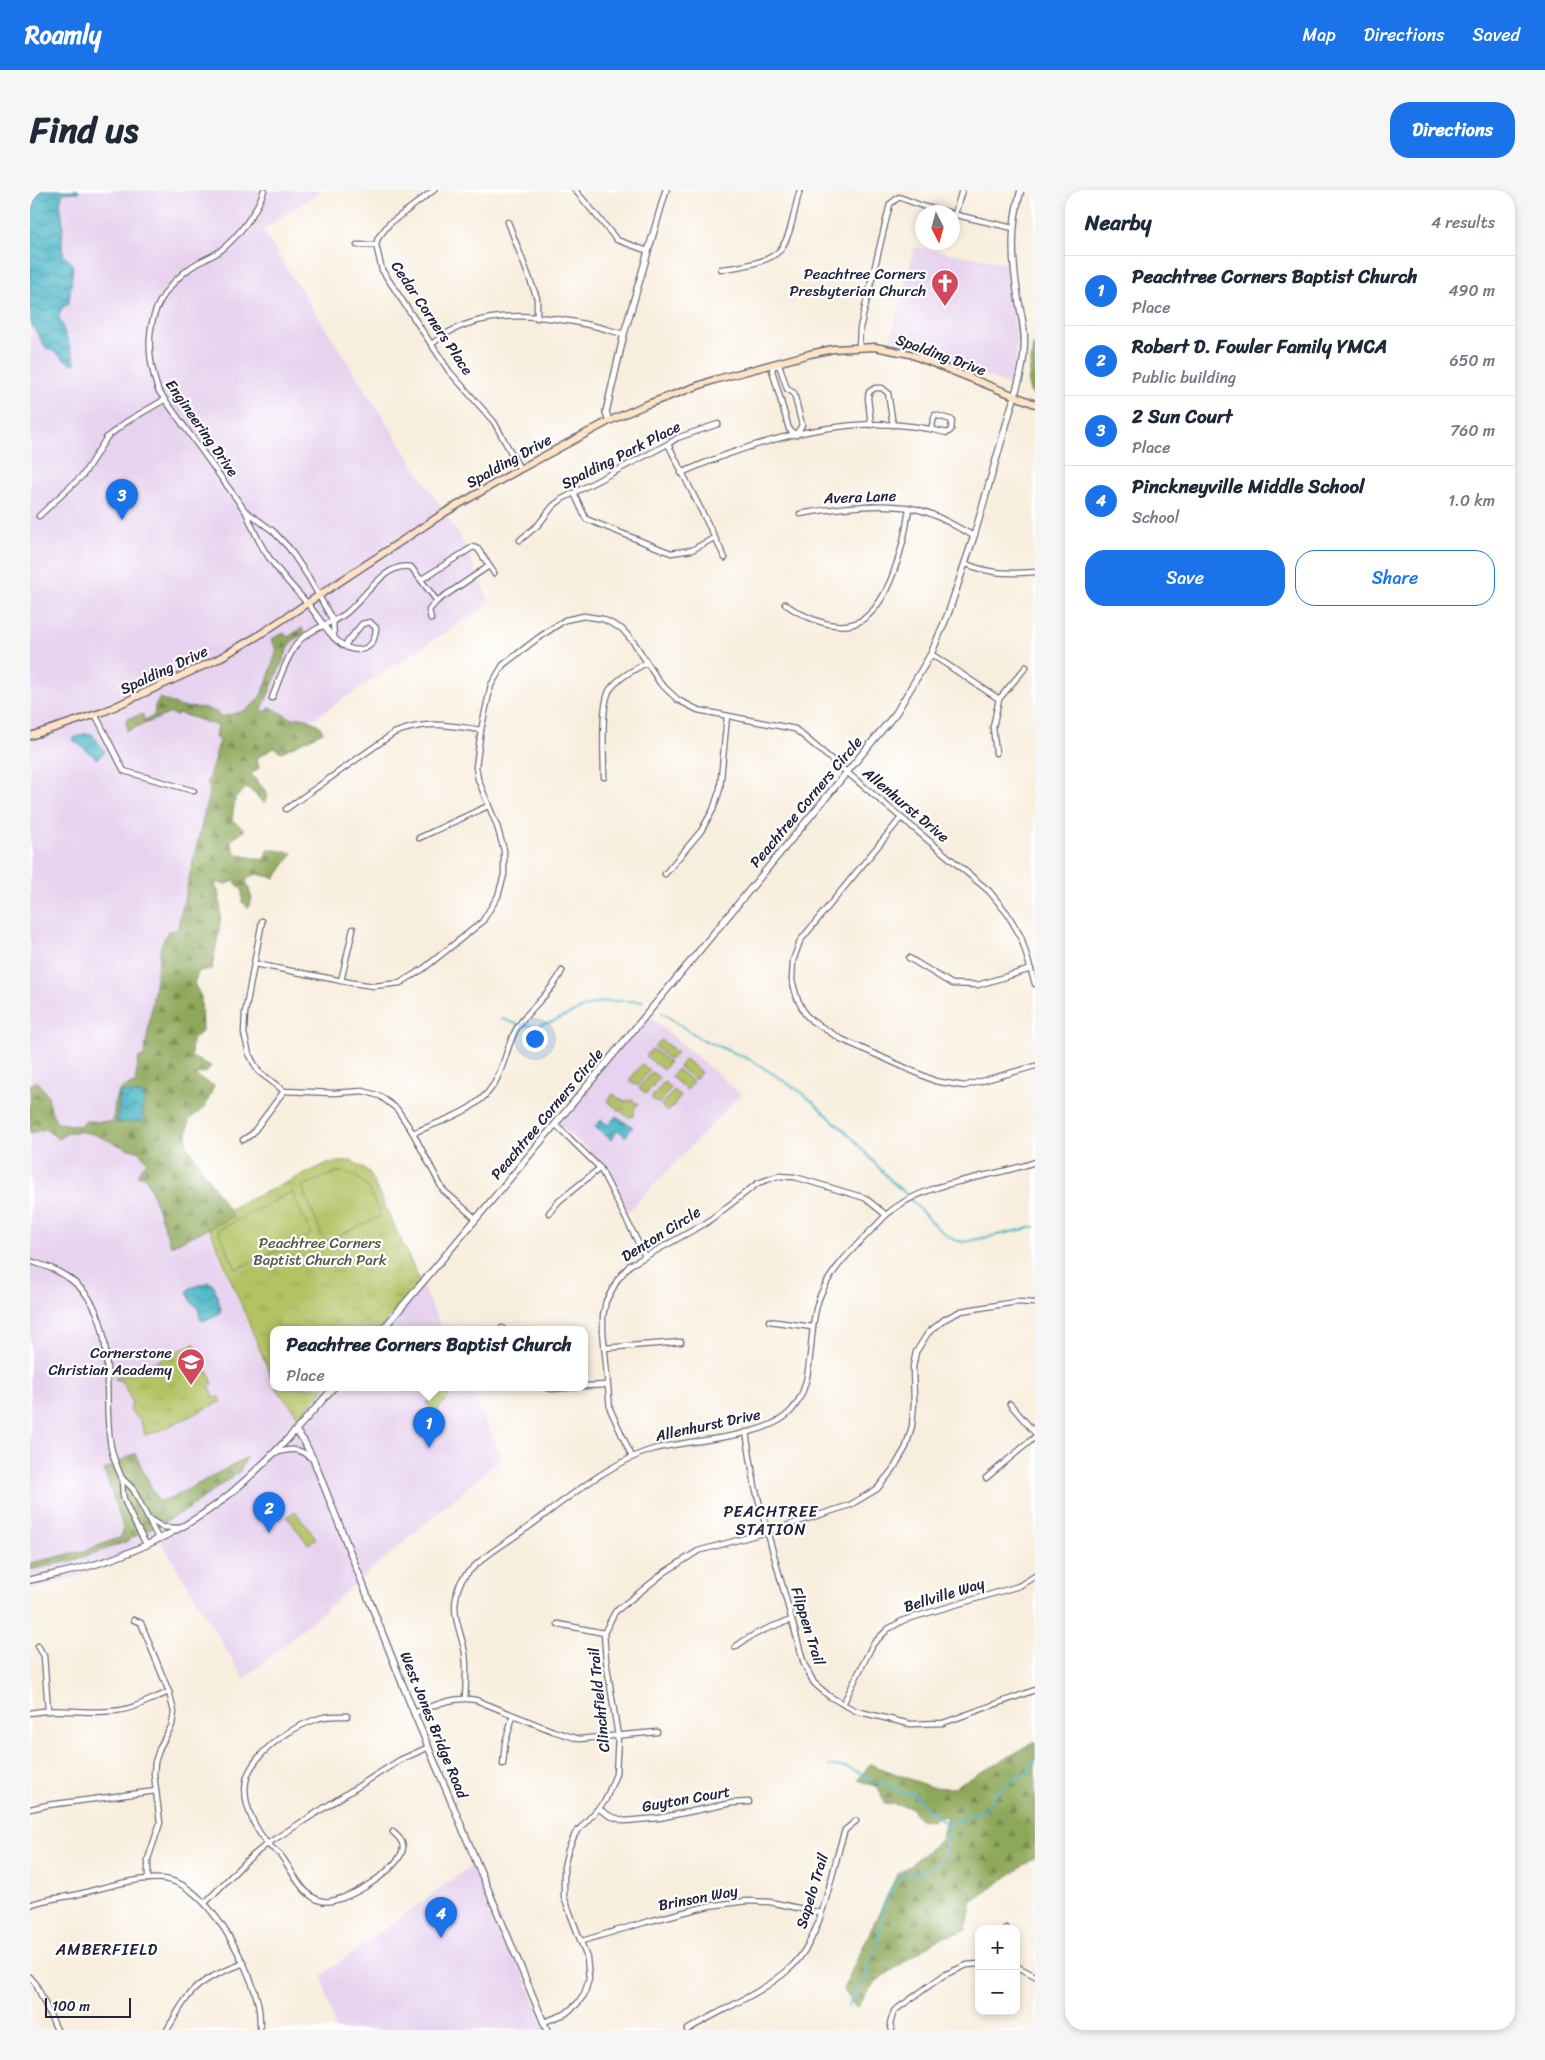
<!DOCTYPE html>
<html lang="en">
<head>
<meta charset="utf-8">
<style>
  body { margin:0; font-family:Sriracha,sans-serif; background:#f6f6f7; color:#1f2937 }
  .controls { position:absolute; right:15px; bottom:15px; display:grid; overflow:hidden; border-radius:10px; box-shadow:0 2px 8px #0003 }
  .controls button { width:45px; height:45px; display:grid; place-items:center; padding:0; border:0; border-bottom:1px solid #e0e1e3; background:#fff; color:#1f2937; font:25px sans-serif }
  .compass { position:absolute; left:885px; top:15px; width:45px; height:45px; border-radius:50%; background:#fff; box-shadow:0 2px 8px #0003; rotate:174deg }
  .scale { position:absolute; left:15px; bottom:12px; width:86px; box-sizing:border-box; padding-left:5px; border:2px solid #22223b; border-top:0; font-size:14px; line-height:18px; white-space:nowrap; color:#22223b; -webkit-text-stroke:4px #fff; paint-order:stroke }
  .you { position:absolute; left:504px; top:848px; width:18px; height:18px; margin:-12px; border:4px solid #fff; border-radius:50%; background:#1a73e8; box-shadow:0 0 0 8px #1a73e833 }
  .badge { display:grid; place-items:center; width:32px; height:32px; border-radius:50%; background:#1a73e8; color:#fff; font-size:16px; font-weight:700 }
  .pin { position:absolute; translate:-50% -41px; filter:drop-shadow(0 1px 2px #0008) }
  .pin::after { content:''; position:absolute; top:26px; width:18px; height:15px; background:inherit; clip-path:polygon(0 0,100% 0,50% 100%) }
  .popup { position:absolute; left:240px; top:1136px; width:318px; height:65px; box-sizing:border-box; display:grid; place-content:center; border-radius:10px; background:#fff; filter:drop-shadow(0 1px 4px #0005); font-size:16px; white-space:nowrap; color:#747a83 }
  .popup b { font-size:19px; color:#1f2937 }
  .popup::after { content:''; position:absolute; left:50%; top:100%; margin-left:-10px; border:10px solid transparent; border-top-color:#fff }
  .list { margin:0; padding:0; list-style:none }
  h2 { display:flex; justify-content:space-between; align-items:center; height:65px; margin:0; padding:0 20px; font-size:21px }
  h2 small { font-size:16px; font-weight:400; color:#747a83 }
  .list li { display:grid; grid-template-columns:32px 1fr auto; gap:15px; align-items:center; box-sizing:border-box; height:70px; padding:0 20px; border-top:1px solid #e0e1e3 }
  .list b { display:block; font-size:19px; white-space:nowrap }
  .list p { margin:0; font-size:16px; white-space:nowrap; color:#747a83 }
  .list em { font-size:16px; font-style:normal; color:#747a83 }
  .actions { display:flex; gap:10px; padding:15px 20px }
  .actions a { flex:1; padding:11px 0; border:1px solid #1a73e8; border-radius:20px; text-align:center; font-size:18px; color:#1a73e8 }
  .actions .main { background:#1a73e8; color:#fff }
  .map { position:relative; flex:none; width:1005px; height:1840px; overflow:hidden; border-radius:20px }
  header { display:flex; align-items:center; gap:30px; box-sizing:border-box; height:70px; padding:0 25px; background:#1a73e8; color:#fff }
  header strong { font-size:24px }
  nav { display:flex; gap:28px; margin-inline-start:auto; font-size:18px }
  .intro { display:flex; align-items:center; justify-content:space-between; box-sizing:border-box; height:120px; padding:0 30px }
  h1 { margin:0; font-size:35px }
  .button { padding:12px 22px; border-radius:20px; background:#1a73e8; color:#fff; font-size:18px; font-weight:700 }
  main { display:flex; gap:30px; padding:0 30px }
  aside { flex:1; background:#fff; border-radius:20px; box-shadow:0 2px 8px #0003 }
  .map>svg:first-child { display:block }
  .built { fill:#e7d2ef }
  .grass { fill:url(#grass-tufts); stroke:#6a7250 }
  .forest { fill:url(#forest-firs); stroke:#58654a }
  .pitch { fill:#b3c264; stroke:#6a7250 }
  .water { fill:url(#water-waves); stroke:#366c81 }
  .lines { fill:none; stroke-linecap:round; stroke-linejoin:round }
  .stream { stroke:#4ab5c7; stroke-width:2 }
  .minor-casing { stroke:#6d6974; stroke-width:7 }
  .tertiary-casing { stroke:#6d6974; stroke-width:8 }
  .secondary-casing { stroke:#6d6974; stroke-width:9 }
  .minor { stroke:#fff; stroke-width:4.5 }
  .tertiary { stroke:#fff; stroke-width:5.5 }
  .secondary { stroke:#fee4c5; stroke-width:6 }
  .labels { text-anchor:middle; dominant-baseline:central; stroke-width:4.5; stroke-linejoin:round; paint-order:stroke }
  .poi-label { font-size:15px; fill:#22223b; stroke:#fff; text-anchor:end }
  .street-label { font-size:15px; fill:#22223b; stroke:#fff }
  .park-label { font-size:15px; fill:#555a49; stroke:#fff }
  .neighbourhood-label { font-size:16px; letter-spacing:1px; fill:#22223b; stroke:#fff }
</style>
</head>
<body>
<header>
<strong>Roamly</strong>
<nav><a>Map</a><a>Directions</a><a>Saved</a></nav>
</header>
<div class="intro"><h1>Find us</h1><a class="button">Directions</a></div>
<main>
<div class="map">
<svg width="1005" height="1840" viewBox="0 0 1005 1840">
  <defs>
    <pattern id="grass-tufts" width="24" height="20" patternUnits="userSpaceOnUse" patternTransform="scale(1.25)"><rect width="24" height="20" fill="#b3c264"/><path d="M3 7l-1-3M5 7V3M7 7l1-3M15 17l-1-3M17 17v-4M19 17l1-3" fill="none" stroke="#9aa658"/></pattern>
    <pattern id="forest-firs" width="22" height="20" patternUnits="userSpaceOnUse" patternTransform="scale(1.25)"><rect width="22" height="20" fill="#8ea85a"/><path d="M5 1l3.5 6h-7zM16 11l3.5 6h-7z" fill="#74884c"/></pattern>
    <pattern id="water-waves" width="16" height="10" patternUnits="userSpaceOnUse" patternTransform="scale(1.25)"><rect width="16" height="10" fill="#4ab5c7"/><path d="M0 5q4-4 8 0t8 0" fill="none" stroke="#3d93a3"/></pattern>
  </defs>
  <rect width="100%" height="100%" fill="#fff"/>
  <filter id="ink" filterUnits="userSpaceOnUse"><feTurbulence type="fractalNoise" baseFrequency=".02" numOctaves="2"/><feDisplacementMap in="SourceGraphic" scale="10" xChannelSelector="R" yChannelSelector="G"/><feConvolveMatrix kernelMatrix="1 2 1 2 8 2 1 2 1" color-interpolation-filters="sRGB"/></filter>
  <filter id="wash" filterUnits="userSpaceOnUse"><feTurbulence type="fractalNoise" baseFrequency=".0096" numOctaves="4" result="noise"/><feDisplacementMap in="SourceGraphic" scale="20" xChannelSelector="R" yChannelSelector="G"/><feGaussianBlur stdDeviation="1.12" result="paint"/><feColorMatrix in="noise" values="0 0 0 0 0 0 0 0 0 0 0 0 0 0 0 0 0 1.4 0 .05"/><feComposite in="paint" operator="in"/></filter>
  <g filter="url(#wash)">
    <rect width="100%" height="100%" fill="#f8eedd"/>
    <g class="built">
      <path d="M0,0H292L232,40L431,348L460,413L205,580L180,670L136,938L244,1197L269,1227L296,1197H439L472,1268L214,1489L130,1350L83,1374L21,1395L0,1399Z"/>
      <path d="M885,57L976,73L987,145L986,170L979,195L860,150Z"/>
      <path d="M615,823L711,904L594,1026L578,987L562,963L528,933Z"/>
      <path d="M391,1093L412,1139H349Z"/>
      <path d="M446,1672L517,1840H305L292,1785Z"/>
    </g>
    <g class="grass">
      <path d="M583,904L594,912L602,910L608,914L604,919V926L598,927L577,911Z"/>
      <path d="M322,971L339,982L391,1093L349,1139H244V1194L176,1030L298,973Z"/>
      <path d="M164,1153L167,1159L163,1161L168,1173L173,1171L183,1193L179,1196L185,1208L189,1206L192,1211L129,1241L115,1245L110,1230L100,1221L102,1212L93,1192L85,1189L86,1187L98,1185Z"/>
      <path d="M245,1197H296L269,1227Z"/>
      <path d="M265,1321L286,1348L278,1354L257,1327Z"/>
    </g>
    <g class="forest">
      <path d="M1003,155H1005V205L1001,204L998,195Z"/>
      <path d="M272,438L274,443L261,452L232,519L235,522L241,517L262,529L273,527L289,535L293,542L252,562L244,558L227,568L229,578L221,584L238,604L234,613L217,597L205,609L202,630L215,640L200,651L206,664L233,670L239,659L263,663L245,688L226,684L216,690L222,709L218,718L212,712V700L204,691L196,694L184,693C198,715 186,754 182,779L169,781L164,793L171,807L172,842L162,850L161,867L181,876L177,882L164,885L184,896L175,917L159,930L156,954L203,1027L141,1056L116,987L107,985L117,971L108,961C86,958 66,939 43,942C38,942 33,946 29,949L15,939L0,943V895L7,891L18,906L21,920L27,933L52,936L55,931L83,932C86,910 81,900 105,893L109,867H114L131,755L138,741L147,740L180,599L177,594L190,550L185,548L188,536L148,523L146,526L141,523L97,541L96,529L113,524L114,530L124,526L125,516L130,508L151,517L174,518L187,522L189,527C197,525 206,524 213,521C236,512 239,481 247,460L241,449L254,443L258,447Z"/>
      <path d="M105,1263L128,1311L140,1309L217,1267L209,1282L158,1319L93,1353L45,1370L0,1380V1373L57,1360L91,1347L93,1337L74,1280Z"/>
      <path d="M1005,1552V1667L942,1712L936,1740L909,1749L845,1792L826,1818L813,1799L867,1685L911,1650L917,1627L909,1626L901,1631L890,1629L880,1617L854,1613L848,1597L828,1590L840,1574L901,1597L922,1598Z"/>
    </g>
    <g class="pitch">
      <path d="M631,850L647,862L640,870L624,857Z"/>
      <path d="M622,859L639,872L633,880L616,866Z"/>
      <path d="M655,869L671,882L665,890L649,877Z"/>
      <path d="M612,874L620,880L607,896L599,890Z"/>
      <path d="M647,879L663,892L657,900L641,887Z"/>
      <path d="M622,882L629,888L616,904L609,898Z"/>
      <path d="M634,892L641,898L629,914L621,908Z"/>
      <path d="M644,900L651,906L638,922L631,916Z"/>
      <path d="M312,982C338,987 341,1005 351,1026L297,1051L292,1046L272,996L305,983Z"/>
      <path d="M262,1002L281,1045L206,1079L188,1040Z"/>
      <path d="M410,1197L420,1205L406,1222L396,1214Z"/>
    </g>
    <g class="water">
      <path d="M0,0H49V2L33,3L30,13L33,32L32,57L34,66L41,72L43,77L39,113L31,119L29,127L46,173L41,174L26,163L16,158L0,132Z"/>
      <path d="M56,543L62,544L75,562L67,569L42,549Z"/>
      <path d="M90,902L114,904L112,931L87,933Z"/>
      <path d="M586,926L603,937L595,947L588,940L581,950L565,937L571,930L578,935Z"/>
      <path d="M179,1092L184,1095L191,1119L189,1125L173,1131L170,1129L168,1117L162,1113L157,1102L160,1098Z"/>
    </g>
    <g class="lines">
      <g class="stream">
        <path d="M632,823L671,849L723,871L774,904L821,947L862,992L874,1002L906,1037L924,1050L934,1052L1005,1037"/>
        <path d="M472,829C480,831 487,835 495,835C522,839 542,819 567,813C583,809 598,812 613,811"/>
        <path d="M799,1576L816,1577L831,1583L843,1592L858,1594L871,1603L884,1604L897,1619L917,1634"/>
        <path d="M917,1634L955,1620L967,1602L988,1587L996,1584L1005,1570"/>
        <path d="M818,1817L827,1797L836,1788L839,1769L845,1765C850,1750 850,1734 853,1719C856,1707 864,1699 868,1687L874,1684L895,1682L914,1668L917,1634"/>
      </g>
    </g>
  </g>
  <g filter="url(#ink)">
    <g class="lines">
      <g class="minor-casing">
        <g id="minor">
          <path d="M234,0C227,22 208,47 190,61C180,68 169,71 160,78C117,110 112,152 128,200L216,322C222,337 228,352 238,366C249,383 264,398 277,413C290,427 308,466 333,459C343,456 345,448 346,438L340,432L332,434L315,455"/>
          <path d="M404,0L359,34L348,48L346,55L352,80L419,181L464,232L490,279"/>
          <path d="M545,0L587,50L618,61"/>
          <path d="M922,24L983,38"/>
          <path d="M925,24L932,0"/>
          <path d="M478,32L507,108V128"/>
          <path d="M327,55H346"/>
          <path d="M691,79C705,78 741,72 750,60C762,45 764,18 770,0"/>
          <path d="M402,154C444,117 513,124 564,136C574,138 584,142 594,144"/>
          <path d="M829,157L830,138L860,14L869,7L895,17L918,22"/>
          <path d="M745,174L750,177L757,199L764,203L772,235L766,245L759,239L742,180Z"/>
          <path d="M841,235L838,208L839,202L845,198H852L858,203L863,235"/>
          <path d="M638,254L695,368"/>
          <path d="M651,283C731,248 830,219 917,243L921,240L922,230L905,225L901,239"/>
          <path d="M544,303L556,329L641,363L662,360L684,348"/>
          <path d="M217,322L243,341L259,358L279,388L303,431L304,448"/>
          <path d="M770,324C805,318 863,310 896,322C913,328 928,338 944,346"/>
          <path d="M9,326L53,285L77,247L96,232L134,210"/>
          <path d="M490,350L508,335L523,316L532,309L638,254L647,248L688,234"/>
          <path d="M936,374C961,384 978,384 1005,382"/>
          <path d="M392,389L443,357L448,359L464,383"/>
          <path d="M755,414C772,426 801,440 823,434C859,424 875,350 879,318"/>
          <path d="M401,429L399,420L407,411L459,376"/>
          <path d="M901,464L969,509"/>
          <path d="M242,508C248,493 259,460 271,449C282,439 302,433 315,424C333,411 355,371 381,377L407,411"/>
          <path d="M65,524L94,581L164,601"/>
          <path d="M966,563L963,537L969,509L996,477"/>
          <path d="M574,587C574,566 570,512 581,498C591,486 604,480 616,473"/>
          <path d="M256,619L364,543C398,530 416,535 451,540"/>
          <path d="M871,628L770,751L763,771L762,790L767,808L775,824L782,831L811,849L905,891L934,896L1005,876"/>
          <path d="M389,648L458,616"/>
          <path d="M635,684L671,641L683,620L690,599L697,526"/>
          <path d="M232,731L215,823L214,843L219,864L228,881L254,901L304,903L333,901L350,906L367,919L383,943L413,1000L445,1028"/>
          <path d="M879,768L922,794L948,795L1001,779"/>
          <path d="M225,774L323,793L344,796L370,793L393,779L452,732L468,706L474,685V660L467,636L448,589L446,577L451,540L461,495L473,475L508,448L535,430L554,426L573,429L592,439L605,454L630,493L648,510L668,520L765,539L959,701L977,723L991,747L1005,794"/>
          <path d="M311,791L323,739"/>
          <path d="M526,935L570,978L615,1066"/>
          <path d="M383,943C415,929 455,920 469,884C476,869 479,848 489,835C502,816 522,802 532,781"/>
          <path d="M213,950L222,944L254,901"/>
          <path d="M519,1023L529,1011L570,978"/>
          <path d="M0,1071C8,1074 17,1076 25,1080C94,1113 71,1190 80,1250C81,1264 86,1274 91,1286C93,1292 92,1299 93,1305C97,1321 108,1339 116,1354"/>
          <path d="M739,1131L782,1137"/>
          <path d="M472,1138L473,1139"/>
          <path d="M574,1158L651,1152"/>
          <path d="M554,1196L577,1195"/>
          <path d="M514,1197L522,1199L547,1197"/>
          <path d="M980,1214L1005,1243"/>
          <path d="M716,1242L725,1297L774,1474L784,1493L799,1506L813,1514L826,1521L880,1534L913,1533L1005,1500"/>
          <path d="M245,1263C260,1259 269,1257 281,1268"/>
          <path d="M602,1267L580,1219L573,1141V1126L576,1111L588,1089L600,1075L676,1033L728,993L748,986L765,987L835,1008L856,1025"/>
          <path d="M92,1288L103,1299L128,1348"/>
          <path d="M956,1288L1005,1247"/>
          <path d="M119,1329L132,1337L147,1338"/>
          <path d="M104,1430L111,1433L139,1502L144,1522L142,1535L130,1557L125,1572L124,1584L130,1633L118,1669V1689"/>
          <path d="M528,1434L574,1443"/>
          <path d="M8,1456L14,1466L18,1520"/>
          <path d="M705,1457C722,1444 741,1436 762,1430"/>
          <path d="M435,1508C436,1493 437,1478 435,1463C432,1445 422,1426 426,1408C427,1401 430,1392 434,1387C451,1367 476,1353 497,1338C534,1311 580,1272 624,1259C660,1249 736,1249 761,1221C787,1193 776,1142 790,1106C803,1074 833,1050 856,1025C897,989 956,990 1005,972"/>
          <path d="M813,1514L843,1454L858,1439L874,1430L989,1396L1005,1386"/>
          <path d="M0,1523C29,1517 55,1524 83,1521C102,1520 121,1509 139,1502"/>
          <path d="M384,1523C405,1515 424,1506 446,1510L523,1541L549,1549L627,1542"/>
          <path d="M317,1526C308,1526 296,1525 287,1529C263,1537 237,1554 223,1575C206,1599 220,1631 236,1652C240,1658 248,1661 252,1667C263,1682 273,1707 292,1711C312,1716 373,1678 373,1657C373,1650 367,1646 363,1642"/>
          <path d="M473,1574L475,1553L483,1526"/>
          <path d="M0,1619L18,1615L126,1601"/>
          <path d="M569,1619L580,1626L595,1631L629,1628L702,1613L719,1612"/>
          <path d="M175,1713L215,1672L237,1654L370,1570L399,1557"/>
          <path d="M0,1715C14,1709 30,1708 45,1705C70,1699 114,1684 139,1690C179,1699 217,1772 227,1809C230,1818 230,1829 230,1839"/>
          <path d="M976,1739V1738"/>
          <path d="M552,1751L616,1732L678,1716L717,1711L740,1712L791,1723"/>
          <path d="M986,1776L1005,1786"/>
          <path d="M0,1787L6,1794L27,1840"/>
          <path d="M514,1832L535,1824L547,1814L554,1805L559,1789L557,1768L534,1707V1677L538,1660L545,1644L575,1611L586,1584L588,1546L576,1470L574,1443L585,1422L635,1382L668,1361L737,1342L820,1315L847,1299L864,1278L876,1257L882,1236L884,1213L883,1177L886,1162L898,1143L915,1129L931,1121L986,1112L1005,1113"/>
          <path d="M137,1840C147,1824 156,1804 172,1793C184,1784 200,1779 214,1773"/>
          <path d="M657,1840C688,1821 733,1803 759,1779C794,1748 800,1683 815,1640L826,1631"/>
          <path d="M862,1840L860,1834L864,1821L914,1785L937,1775L949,1774"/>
        </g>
      </g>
      <g class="tertiary-casing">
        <g id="tertiary">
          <path d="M579,231L576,222L594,144L636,0"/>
          <path d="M353,1139C526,936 695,729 866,523L901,464L918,424L944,346L990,187C992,178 994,169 994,160C996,142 991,124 988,107C982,70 980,36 991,0"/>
          <path d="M266,1241L274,1251L284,1271L384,1523L517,1840"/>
          <path d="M0,1390C21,1385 42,1381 63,1375C108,1362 165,1334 201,1303C239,1271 272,1234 304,1197"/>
        </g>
      </g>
      <g class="secondary-casing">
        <path id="secondary" d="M0,546L73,522L186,470L226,447L414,323L490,279L579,231L615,215L684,190L780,164L803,159L845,157L880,164L1005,214"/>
      </g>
      <use href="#minor" class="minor"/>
      <use href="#tertiary" class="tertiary"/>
      <use href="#secondary" class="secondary"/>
    </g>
  </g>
  <defs>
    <g id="church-pin" transform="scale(1.4375)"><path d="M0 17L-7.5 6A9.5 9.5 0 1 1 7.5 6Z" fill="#d1495b" stroke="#fff"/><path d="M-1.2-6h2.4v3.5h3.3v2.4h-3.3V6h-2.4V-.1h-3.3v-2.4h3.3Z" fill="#fff"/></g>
    <g id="school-pin" transform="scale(1.4375)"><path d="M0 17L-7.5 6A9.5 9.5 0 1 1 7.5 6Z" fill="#d1495b" stroke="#fff"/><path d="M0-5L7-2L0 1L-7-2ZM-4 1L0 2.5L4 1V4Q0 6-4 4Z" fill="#fff"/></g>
  </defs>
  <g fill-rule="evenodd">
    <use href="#church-pin" x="915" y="93"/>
    <use href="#school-pin" x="161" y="1172"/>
  </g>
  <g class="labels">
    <g class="poi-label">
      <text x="896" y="84">Peachtree Corners<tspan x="896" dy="17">Presbyterian Church</tspan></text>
      <text x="142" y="1163">Cornerstone<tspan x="142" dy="17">Christian Academy</tspan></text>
    </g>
    <g class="street-label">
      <text transform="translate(402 128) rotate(56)">Cedar Corners Place</text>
      <text transform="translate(911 165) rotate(20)">Spalding Drive</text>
      <text transform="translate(172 238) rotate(55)">Engineering Drive</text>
      <text transform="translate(591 265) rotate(-27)">Spalding Park Place</text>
      <text transform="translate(479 271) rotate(-29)">Spalding Drive</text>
      <text transform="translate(830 307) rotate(-2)">Avera Lane</text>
      <text transform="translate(134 480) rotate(-25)">Spalding Drive</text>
      <text transform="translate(776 612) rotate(-50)">Peachtree Corners Circle</text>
      <text transform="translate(876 615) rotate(40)">Allenhurst Drive</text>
      <text transform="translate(517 924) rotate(-50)">Peachtree Corners Circle</text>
      <text transform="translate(631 1044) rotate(-32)">Denton Circle</text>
      <text transform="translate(678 1235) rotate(-12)">Allenhurst Drive</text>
      <text transform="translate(914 1405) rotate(-17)">Bellville Way</text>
      <text transform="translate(778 1436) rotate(73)">Flippen Trail</text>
      <text transform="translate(569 1510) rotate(-96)">Clinchfield Trail</text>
      <text transform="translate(404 1535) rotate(68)">West Jones Bridge Road</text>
      <text transform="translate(656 1609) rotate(-10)">Guyton Court</text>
      <text transform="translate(782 1701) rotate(-73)">Sapelo Trail</text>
      <text transform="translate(668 1708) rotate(-11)">Brinson Way</text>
    </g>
    <g class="park-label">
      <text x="290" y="1053">Peachtree Corners<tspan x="290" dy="17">Baptist Church Park</tspan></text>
    </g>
    <g class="neighbourhood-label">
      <text x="741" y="1321">PEACHTREE<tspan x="741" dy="18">STATION</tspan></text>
      <text x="77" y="1759">AMBERFIELD</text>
    </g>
  </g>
</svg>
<div class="controls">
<button>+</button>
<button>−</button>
</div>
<svg class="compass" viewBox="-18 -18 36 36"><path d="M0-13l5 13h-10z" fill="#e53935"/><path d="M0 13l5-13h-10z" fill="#747a83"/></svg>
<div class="scale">100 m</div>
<div class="you"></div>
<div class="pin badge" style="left:399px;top:1258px">1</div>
<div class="popup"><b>Peachtree Corners Baptist Church</b>Place</div>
<div class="pin badge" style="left:239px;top:1343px">2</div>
<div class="pin badge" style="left:92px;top:330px">3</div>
<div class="pin badge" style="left:411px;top:1748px">4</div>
</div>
<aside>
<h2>Nearby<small>4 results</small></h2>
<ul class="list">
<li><span class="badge">1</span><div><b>Peachtree Corners Baptist Church</b><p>Place</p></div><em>490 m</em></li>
<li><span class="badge">2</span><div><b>Robert D. Fowler Family YMCA</b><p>Public building</p></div><em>650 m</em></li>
<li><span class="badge">3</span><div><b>2 Sun Court</b><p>Place</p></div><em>760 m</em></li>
<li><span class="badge">4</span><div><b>Pinckneyville Middle School</b><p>School</p></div><em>1.0 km</em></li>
</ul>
<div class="actions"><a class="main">Save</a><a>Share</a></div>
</aside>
</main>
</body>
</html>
